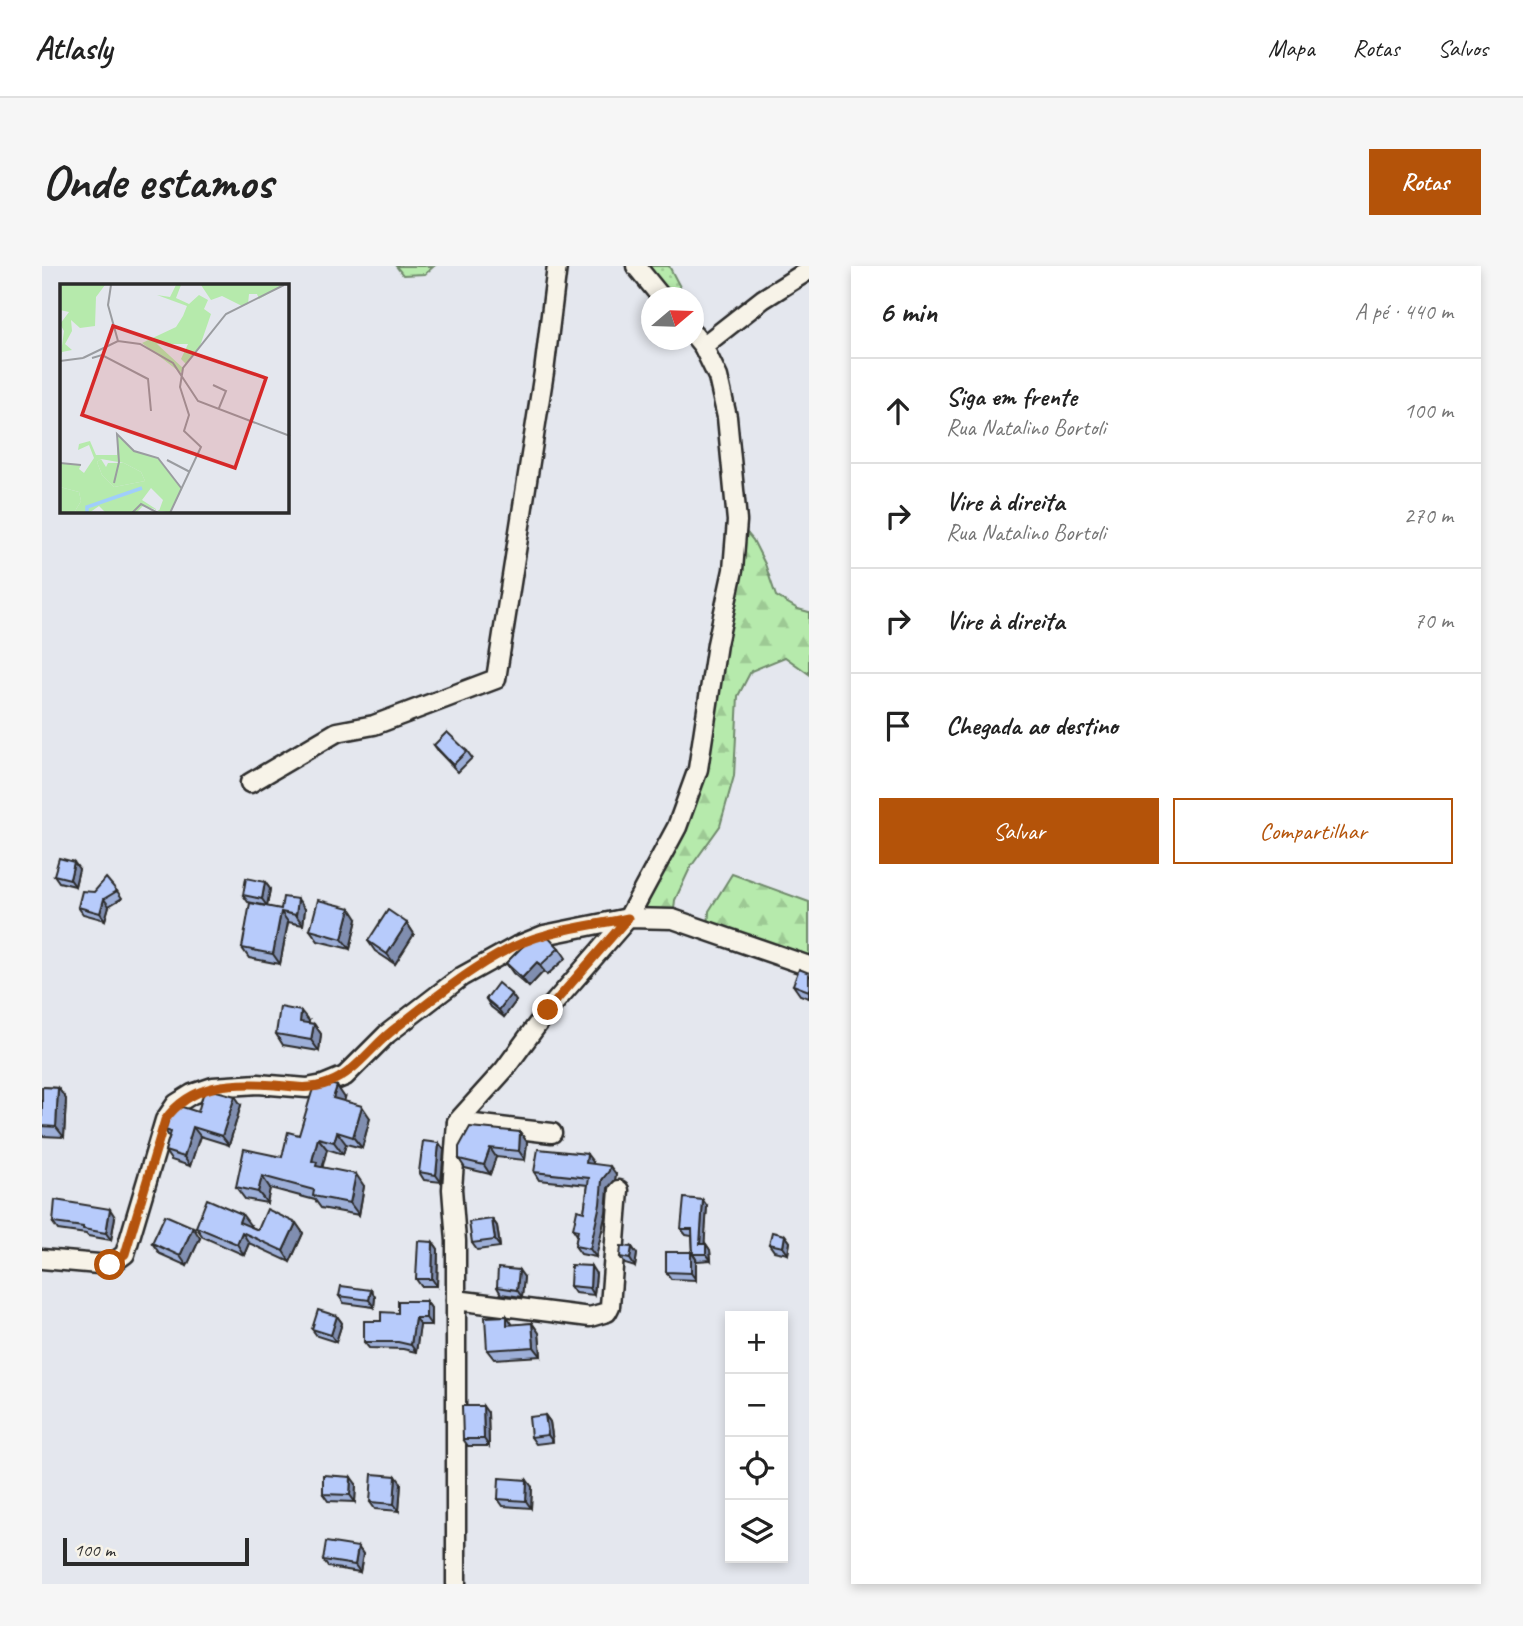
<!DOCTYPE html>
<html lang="pt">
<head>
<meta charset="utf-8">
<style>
  body { margin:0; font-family:Caveat,sans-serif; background:#f6f6f6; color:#222 }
  .controls { position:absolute; right:21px; bottom:21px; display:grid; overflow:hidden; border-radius:0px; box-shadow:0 4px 10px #0003 }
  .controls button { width:63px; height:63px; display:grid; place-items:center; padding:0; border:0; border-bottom:2px solid #e0e0e0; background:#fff; color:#222; font:35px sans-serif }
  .compass { position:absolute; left:599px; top:21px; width:63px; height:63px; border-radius:50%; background:#fff; box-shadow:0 4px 10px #0003; rotate:71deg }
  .scale { position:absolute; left:21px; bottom:18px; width:186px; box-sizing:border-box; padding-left:7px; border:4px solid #2b2b2b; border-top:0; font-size:19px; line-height:24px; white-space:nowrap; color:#2b2b2b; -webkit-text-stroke:5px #f7f3e8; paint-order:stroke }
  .stop { position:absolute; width:21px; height:21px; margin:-16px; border:5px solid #b45309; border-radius:50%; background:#fff }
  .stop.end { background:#b45309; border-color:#fff; box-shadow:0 2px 7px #0008 }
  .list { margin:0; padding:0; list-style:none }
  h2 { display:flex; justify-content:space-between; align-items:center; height:91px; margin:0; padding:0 28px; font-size:30px }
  h2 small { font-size:23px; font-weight:400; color:#767676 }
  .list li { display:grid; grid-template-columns:46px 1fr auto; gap:21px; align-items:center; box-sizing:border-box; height:105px; padding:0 28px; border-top:2px solid #e0e0e0 }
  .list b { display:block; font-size:26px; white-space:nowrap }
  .list p { margin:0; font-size:23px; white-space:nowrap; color:#767676 }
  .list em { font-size:23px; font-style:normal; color:#767676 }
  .actions { display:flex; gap:14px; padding:21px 28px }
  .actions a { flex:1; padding:16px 0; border:2px solid #b45309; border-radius:0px; text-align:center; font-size:24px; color:#b45309 }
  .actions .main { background:#b45309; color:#fff }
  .icon { flex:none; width:38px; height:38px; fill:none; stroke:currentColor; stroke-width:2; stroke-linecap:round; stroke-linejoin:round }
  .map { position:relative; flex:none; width:767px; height:1318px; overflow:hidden; border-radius:0px }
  header { display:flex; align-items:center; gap:42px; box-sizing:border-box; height:98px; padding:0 35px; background:#fff; border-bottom:2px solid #e0e0e0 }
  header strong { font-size:33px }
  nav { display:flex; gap:38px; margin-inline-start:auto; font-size:24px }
  .intro { display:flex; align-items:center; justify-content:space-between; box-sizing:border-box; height:168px; padding:0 42px }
  h1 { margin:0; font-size:49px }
  .button { padding:18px 32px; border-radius:0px; background:#b45309; color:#fff; font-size:24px; font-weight:700 }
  main { display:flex; gap:42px; padding:0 42px }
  aside { flex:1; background:#fff; border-radius:0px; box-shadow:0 4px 10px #0003 }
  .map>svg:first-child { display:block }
  .grass { fill:url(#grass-dots); stroke:#708a6c; stroke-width:2 }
  .forest { fill:url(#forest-firs); stroke:#708a6c; stroke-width:2 }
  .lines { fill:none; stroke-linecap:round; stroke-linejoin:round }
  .minor-casing { stroke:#2b2b2b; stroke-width:23 }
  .minor { stroke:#f7f3e8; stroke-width:18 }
  .wall { fill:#9dafd8; stroke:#2b2b2b; stroke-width:2 }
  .shaded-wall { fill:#808eb0; stroke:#2b2b2b; stroke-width:2 }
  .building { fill:#b7cbfb; stroke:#2b2b2b; stroke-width:2 }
  .route { stroke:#b45309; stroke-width:9 }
  .inset-river { fill:none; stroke:#a0cefb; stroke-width:3.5 }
  .inset-road { fill:none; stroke:#9a9ca0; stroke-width:2 }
  .view { fill:#d62828; fill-opacity:0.15; stroke:#d62828; stroke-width:3.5 }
  .inset-edge { fill:none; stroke:#2b2b2b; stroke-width:3.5 }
</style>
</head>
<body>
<header>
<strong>Atlasly</strong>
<nav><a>Mapa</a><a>Rotas</a><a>Salvos</a></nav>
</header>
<div class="intro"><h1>Onde estamos</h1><a class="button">Rotas</a></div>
<main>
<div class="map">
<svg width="767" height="1318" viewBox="0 0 767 1318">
  <defs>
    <pattern id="grass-dots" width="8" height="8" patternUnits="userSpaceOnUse" patternTransform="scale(1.75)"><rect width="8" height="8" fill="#b6eaac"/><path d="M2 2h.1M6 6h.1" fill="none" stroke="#9dc994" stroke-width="1.8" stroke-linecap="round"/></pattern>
    <pattern id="forest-firs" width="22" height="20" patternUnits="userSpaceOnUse" patternTransform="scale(1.75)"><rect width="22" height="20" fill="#b6eaac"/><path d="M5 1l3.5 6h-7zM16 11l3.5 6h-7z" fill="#9dc994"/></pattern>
  </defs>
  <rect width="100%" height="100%" fill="#e4e7ee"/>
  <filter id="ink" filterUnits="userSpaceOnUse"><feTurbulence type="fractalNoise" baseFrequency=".0143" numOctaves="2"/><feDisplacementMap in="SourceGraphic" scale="14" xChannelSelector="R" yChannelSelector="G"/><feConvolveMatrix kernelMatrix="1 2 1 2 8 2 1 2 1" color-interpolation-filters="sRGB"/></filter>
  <g filter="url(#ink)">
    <path class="grass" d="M594,0H627L638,21L639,31H620Z"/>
    <g class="forest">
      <path d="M354,0H392L383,8L361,9Z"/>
      <path d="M695,255L711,274L723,298L734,330L756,343L767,346V408L743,391L709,405L696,430L692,510L678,560L648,602L633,634L631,653L586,652L656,503Z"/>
      <path d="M690,608L767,636V700L666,665L667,645Z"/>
    </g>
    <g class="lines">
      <g class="minor-casing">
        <g id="minor">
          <path d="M594,0L620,32"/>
          <path d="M661,80L721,33L767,4"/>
          <path d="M208,517L295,466L332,459L454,413L502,106L515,0"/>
          <path d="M415,856L510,867"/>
          <path d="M0,993L68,999L83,988L123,854L134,838L150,828L171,821L216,818L265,822L281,819L303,810L345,768L419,711L475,680L502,669L586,652L631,653L767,700"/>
          <path d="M414,1034L548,1051L565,1046L568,1040L577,924"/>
          <path d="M414,1318V975L410,923L415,856L462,804L506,744L586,652L635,561L656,503L675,378L691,304L695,255L685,151L676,111L661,80L652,69"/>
        </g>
      </g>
      <use href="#minor" class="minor"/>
    </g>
    <g class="wall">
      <path d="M392,479L425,485L430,492L416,506L397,486Z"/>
      <path d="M37,603L33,620L17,616L12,609Z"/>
      <path d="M223,616L228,623L225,640L206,636L201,629Z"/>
      <path d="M75,625L80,632L67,640L63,654L41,648L36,641L52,626Z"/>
      <path d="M239,643H263L261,659L246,656L238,698L207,692L200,682Z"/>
      <path d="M315,653L308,683L276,675L268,664Z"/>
      <path d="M365,657L372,668L353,698L333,685L326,675Z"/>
      <path d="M481,680L517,682L524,692L505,709L502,705L487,721L471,707L464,697Z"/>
      <path d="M767,707V732L758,729L751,719Z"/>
      <path d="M469,728L474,735L462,751L449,741L444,733Z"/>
      <path d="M267,755L266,757L272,758L279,768L277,785L241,779L234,768Z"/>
      <path d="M0,821L16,822L24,833L22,871L0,870Z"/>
      <path d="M303,832L302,835L328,852L320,882L304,878L301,888L285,883L280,901L322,920L317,949L279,942L273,934L228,922L225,937L203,933L194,921L240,891L257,869Z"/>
      <path d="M199,839L187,879L158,870L148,900L129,894L123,885L127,871L123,864Z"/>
      <path d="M478,866L485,876L483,894L454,891L448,908L423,902L417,893Z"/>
      <path d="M397,877L402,884L399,916L382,914L377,906Z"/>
      <path d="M551,896L550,898L574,908L573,914L566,922L564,946L554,991L539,988L533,980L535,969L531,963L542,946L546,919L497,914L492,906Z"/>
      <path d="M665,940L662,978H664L668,984L669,994L655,995L651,988L650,970L644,969L639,963Z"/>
      <path d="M73,951L69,974L46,970L44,968L16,964L11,957Z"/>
      <path d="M450,953L455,960L458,981L435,984L430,977Z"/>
      <path d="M254,957L261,967L248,996L207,977L202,989L161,971L154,961L208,959L207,960L216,964Z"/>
      <path d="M743,969L748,976L746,988L732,985L727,978Z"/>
      <path d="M158,972L145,1000L118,988L110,977Z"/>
      <path d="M391,976L396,983L395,1020H379L374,1013Z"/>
      <path d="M590,981L595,988L593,1001L583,998L578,991Z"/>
      <path d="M649,986L654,993V1014L629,1013L624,1006Z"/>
      <path d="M554,1008L552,1029L533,1027L528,1020Z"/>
      <path d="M482,1011L480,1031L459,1028L455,1021Z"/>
      <path d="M329,1024L333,1031L332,1041L302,1037L297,1030Z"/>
      <path d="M384,1035L389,1042V1059H378L374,1086L361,1083L327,1082L322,1076L339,1055Z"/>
      <path d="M295,1050L300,1057L294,1076L275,1070L270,1063Z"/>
      <path d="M490,1057L497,1067L499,1090L452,1093L445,1084L471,1059Z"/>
      <path d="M446,1147L447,1180H426L421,1173Z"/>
      <path d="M503,1149L508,1156L511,1176L494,1178L489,1171Z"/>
      <path d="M359,1217L357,1245L333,1243L328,1236Z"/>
      <path d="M314,1218L313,1236L286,1235L281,1228Z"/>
      <path d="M490,1221L489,1242L461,1240L456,1233Z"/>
      <path d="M316,1281L321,1288L318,1306L286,1301L281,1294Z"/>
    </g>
    <g class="shaded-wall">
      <path d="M32,596L37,603L33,620L28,613Z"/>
      <path d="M223,616L228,623L225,640L220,633Z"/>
      <path d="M62,633L67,640L63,654L58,647Z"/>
      <path d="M256,633L263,643L261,659L254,649Z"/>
      <path d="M308,642L315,653L308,683L300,673Z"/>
      <path d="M239,646L246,656L238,698L231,688Z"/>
      <path d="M365,657L372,668L353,698L345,688Z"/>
      <path d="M495,696L502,705L487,721L480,712Z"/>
      <path d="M469,728L474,735L462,751L457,744Z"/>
      <path d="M259,745L267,755L265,766L258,756Z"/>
      <path d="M272,758L279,768L277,785L269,774Z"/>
      <path d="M295,820L303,832L299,844L291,832Z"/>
      <path d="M16,822L24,833L22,871L14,861Z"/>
      <path d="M193,830L199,839L187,879L180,870Z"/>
      <path d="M320,840L328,852L320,882L311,871Z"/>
      <path d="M151,861L158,870L148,900L142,891Z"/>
      <path d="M295,866L304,878L301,888L292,876Z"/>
      <path d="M478,866L485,876L483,894L477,885Z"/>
      <path d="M276,872L285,883L280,903L282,912L270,895Z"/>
      <path d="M397,877L402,884L399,916L394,909Z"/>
      <path d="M448,882L454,891L448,908L442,899Z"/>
      <path d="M545,888L551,896L549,905L544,897Z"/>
      <path d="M568,900L574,908L573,914L566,922L564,946L554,991L548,983L560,914Z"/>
      <path d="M314,908L322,920L317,949L308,937Z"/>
      <path d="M220,910L228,922L225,937L216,926Z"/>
      <path d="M661,934L665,940L662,984L658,978Z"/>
      <path d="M68,943L73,951L69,974L64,967Z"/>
      <path d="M200,948L208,959L204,966L197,956Z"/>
      <path d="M450,953L455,960L458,981L453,974Z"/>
      <path d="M254,957L261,967L248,996L241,985Z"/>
      <path d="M151,961L158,972L145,1000L138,990Z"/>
      <path d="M200,966L207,977L202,989L195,978Z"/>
      <path d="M743,969L748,976L746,988L741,981Z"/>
      <path d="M391,976L396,983L395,1020L390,1013Z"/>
      <path d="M664,978L668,984L669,994L664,988Z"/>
      <path d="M590,981L595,988L593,1001L588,993Z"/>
      <path d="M649,986L654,993V1014L649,1007Z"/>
      <path d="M549,1000L554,1008L552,1029L548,1022Z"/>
      <path d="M477,1004L482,1011L480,1031L475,1024Z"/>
      <path d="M329,1024L333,1031L332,1041L327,1034Z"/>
      <path d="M384,1035L389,1042V1059L384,1052Z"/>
      <path d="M295,1050L300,1057L294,1076L289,1069Z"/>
      <path d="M465,1050L471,1059H465Z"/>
      <path d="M373,1052L378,1059L374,1086L369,1079Z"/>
      <path d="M490,1057L497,1067L499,1090L492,1081Z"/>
      <path d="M441,1140L446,1147L447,1180L442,1173Z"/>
      <path d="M503,1149L508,1156L511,1176L506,1169Z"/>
      <path d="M354,1210L359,1217L357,1245L352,1238Z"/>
      <path d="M309,1211L314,1218L313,1236L308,1229Z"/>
      <path d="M485,1214L490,1221L489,1242L484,1235Z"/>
      <path d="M316,1281L321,1288L318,1306L313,1299Z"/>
    </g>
    <g class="building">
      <path d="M405,466L425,485L411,499L392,479Z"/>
      <path d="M17,592L32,596L28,613L12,609Z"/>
      <path d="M64,612L75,625L62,633L58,647L36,641L40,625L52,626Z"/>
      <path d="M204,612L223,616L220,633L201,629Z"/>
      <path d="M241,631L256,633L254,649L239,646L231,688L200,682L208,637L239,643Z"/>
      <path d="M276,634L308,642L300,673L268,664Z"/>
      <path d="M346,644L365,657L345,688L326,675Z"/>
      <path d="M505,669L517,682L499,699L495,696L480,712L464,697L481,680L479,678Z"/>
      <path d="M757,703L767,707V725L751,719Z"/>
      <path d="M456,717L469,728L457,744L444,733Z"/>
      <path d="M238,741L259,745L258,756L272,758L269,774L234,768Z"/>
      <path d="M281,816L295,820L291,832L320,840L311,871L295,866L292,876L276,872L270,895L275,896L274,900L314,908L308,937L271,930L272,924L220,910L216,926L194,921L202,883L240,891L246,866L257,869L272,819Z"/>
      <path d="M0,821L16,822L14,861L0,860Z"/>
      <path d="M167,823L193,830L180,870L151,861L142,891L123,885L129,866L123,864L127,850L134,839L156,846L162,825Z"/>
      <path d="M428,861L478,866L477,885L448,882L442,899L417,893V881Z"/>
      <path d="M381,875L397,877L394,909L377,906Z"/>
      <path d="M496,883L545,888L544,897L568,900L567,905L560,914L558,938L548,983L533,980L536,964L531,963L535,944L542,946L547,912L492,906Z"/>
      <path d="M642,932L661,934L658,978H664V988H651L650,963H639Z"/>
      <path d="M165,933L200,948L197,956L216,964L225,943L254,957L241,985L200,966L195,978L154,961Z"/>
      <path d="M13,934L68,943L64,967L41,963V961L11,957Z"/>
      <path d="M123,949L151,961L138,990L110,977Z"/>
      <path d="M450,953L453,974L430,977L427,956Z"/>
      <path d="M730,966L743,969L741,981L727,978Z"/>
      <path d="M376,975L391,976L390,1013H374Z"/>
      <path d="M579,980L590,981L588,993L578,991Z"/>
      <path d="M624,986H649V1007L624,1006Z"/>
      <path d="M529,999L549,1000L548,1022L528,1020Z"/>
      <path d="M456,1002L477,1004L475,1024L455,1021Z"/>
      <path d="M299,1020L329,1024L327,1034L297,1030Z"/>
      <path d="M356,1035H384V1052H373L369,1079L356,1076H322V1055H339V1046L356,1047Z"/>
      <path d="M276,1044L295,1050L289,1069L270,1063Z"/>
      <path d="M465,1050V1059L490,1057L492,1081L445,1084L443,1051Z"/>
      <path d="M420,1140H441L442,1173H421Z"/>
      <path d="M503,1149L506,1169L489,1171L487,1151Z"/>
      <path d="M330,1208L354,1210L352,1238L328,1236Z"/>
      <path d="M281,1209L309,1211L308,1229L281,1228Z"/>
      <path d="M457,1212L485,1214L484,1235L456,1233Z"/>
      <path d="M284,1276L316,1281L313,1299L281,1294Z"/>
    </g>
  </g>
  <g class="lines" filter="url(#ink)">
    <path class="route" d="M68,999L83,988L123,854C149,817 191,816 233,819C251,821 269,824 286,817C315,806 330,779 355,761C396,729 452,682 503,669C530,661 559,658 586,652L506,744"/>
  </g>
  <g transform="translate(18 18)">
    <rect width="229" height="229" fill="#e4e7ee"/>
    <path d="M41,175L46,183L48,179H64L81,188L85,197L54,203L42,191L37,178ZM0,203L19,208L21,217L14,229H0Z" fill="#b6eaac"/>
    <path d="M0,1H45L36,13L35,42L20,44L11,36L12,47L5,60L12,66L2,68L0,76L4,47L0,40L9,28L0,26ZM116,1H121L116,14L129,20L139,11L148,16L144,25L151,30L140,62L126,80L121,75L128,60H97L123,84L121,89L82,59L116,43L123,32L127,22L97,11L110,13ZM141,1H224L199,15L197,10H189L188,20L182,22L162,12L151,16ZM57,150L73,167L98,174L122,205L110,229L83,222L76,229H46L39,222L29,229H14L21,217L19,208L0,203V179L21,181L19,185L24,189L34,174L29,161L18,166L19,160L30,157L36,171H57ZM41,175L64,179L81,188L85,197L54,203L42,191L37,178ZM91,204L103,216L99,227L82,216Z" fill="#b6eaac" fill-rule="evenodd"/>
    <path class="inset-river" d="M27,229V223L82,204"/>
    <path class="inset-road" d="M51,1L48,21L58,57M23,74L58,57L80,60L113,79L138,117L230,152M32,74L42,71L88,95L91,127M0,77L23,74M153,101L166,107L159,124M107,176L130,188M0,179L21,181M54,199L59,178L57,150L74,167L98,174L122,205M72,229L81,220L98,229M110,229L141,163L124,147L129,131L120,103L123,84L166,30L224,1"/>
    <path class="view" d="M53,42L206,94L175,184L22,131Z"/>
    <rect width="229" height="229" class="inset-edge"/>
  </g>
</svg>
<div class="controls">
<button>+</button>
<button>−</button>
<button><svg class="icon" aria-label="locate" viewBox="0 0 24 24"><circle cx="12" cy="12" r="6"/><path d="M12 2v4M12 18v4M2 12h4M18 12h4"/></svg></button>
<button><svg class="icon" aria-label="layers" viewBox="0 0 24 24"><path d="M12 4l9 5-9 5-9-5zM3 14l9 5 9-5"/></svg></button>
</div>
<svg class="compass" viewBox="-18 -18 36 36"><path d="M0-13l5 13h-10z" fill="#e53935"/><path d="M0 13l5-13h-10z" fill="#767676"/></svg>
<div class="scale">100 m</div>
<div class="stop" style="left:68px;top:999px"></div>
<div class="stop end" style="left:506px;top:744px"></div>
</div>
<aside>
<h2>6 min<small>A pé · 440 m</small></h2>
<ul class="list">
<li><svg class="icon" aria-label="ahead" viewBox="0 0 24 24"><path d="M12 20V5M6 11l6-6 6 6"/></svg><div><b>Siga em frente</b><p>Rua Natalino Bortoli</p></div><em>100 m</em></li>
<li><svg class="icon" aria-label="right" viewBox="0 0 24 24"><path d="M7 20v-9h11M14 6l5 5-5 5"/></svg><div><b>Vire à direita</b><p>Rua Natalino Bortoli</p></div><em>270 m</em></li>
<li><svg class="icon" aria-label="right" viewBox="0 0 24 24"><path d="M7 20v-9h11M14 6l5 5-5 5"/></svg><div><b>Vire à direita</b></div><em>70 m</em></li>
<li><svg class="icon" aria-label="arrive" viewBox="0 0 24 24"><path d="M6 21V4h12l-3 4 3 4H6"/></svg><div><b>Chegada ao destino</b></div></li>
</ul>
<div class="actions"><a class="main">Salvar</a><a>Compartilhar</a></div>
</aside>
</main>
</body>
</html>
